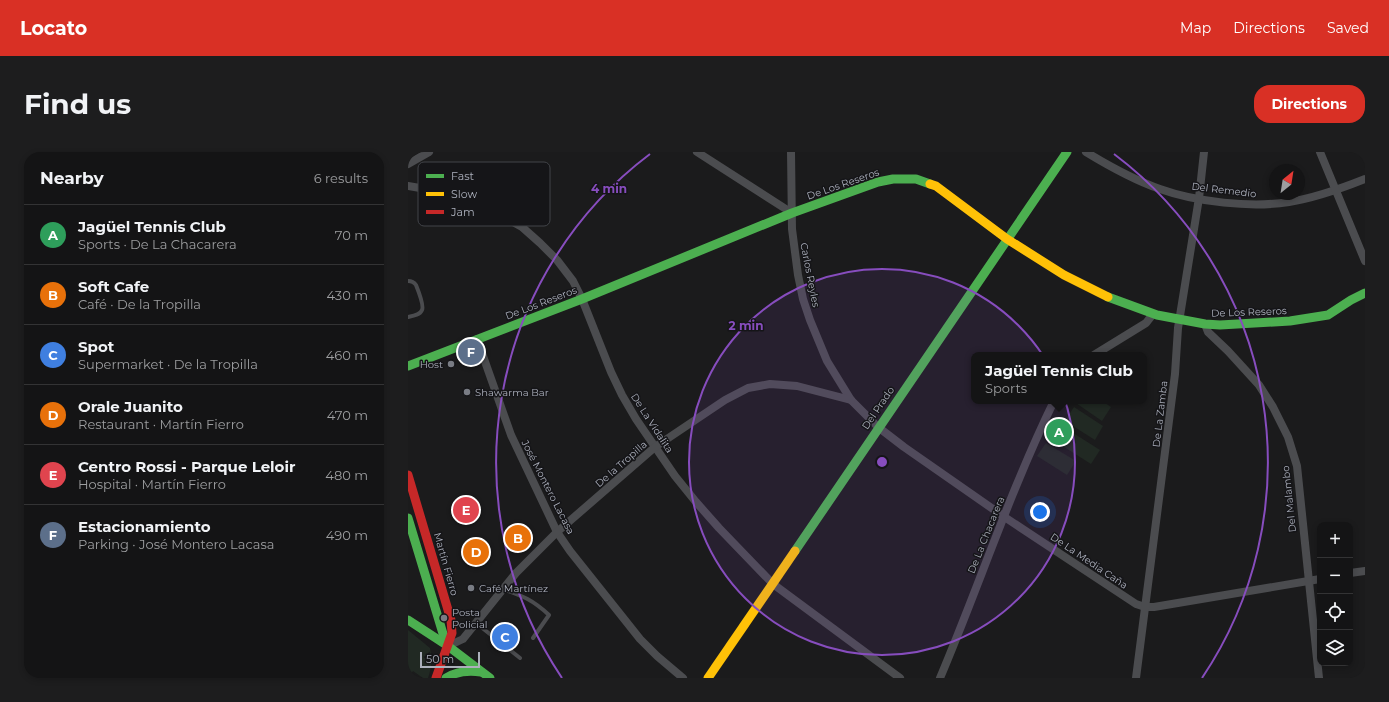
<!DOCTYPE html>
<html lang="en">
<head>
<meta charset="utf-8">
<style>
  body { margin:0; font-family:Montserrat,sans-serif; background:#1d1d1e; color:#f1f3f6 }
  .controls { position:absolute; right:12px; bottom:12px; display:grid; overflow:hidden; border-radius:8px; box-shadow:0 2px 6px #0003 }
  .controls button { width:36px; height:36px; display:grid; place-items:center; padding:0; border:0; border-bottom:1px solid #333334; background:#141415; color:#f1f3f6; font:20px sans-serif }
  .compass { position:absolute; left:861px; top:12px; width:36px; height:36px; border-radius:50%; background:#141415; box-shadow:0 2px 6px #0003; rotate:30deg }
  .scale { position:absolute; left:12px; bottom:10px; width:60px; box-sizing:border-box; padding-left:4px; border:2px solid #acb0bc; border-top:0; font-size:11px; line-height:14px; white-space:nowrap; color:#acb0bc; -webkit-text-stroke:3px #151518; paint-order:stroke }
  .you { position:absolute; left:632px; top:360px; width:14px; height:14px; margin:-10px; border:3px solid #fff; border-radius:50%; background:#1a73e8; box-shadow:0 0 0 6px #1a73e833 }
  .badge { display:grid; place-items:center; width:26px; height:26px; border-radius:50%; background:#d93025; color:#fff; font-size:13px; font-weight:700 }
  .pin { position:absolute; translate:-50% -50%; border:2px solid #fff; box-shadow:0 1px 4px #0006 }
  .popup { position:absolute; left:563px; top:200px; width:176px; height:52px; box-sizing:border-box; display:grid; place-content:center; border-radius:8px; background:#141415; filter:drop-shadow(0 1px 3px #0005); font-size:13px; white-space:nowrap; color:#9d9ea0 }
  .popup b { font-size:15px; color:#f1f3f6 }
  .popup::after { content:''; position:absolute; left:50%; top:100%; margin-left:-8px; border:8px solid transparent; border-top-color:#141415 }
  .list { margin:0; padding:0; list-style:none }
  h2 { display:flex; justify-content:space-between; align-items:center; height:52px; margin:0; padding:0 16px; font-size:17px }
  h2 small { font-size:13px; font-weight:400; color:#9d9ea0 }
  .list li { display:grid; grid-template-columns:26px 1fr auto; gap:12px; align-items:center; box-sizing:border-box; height:60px; padding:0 16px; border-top:1px solid #333334 }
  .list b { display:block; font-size:15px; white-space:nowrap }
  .list p { margin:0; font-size:13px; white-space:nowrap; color:#9d9ea0 }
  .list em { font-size:13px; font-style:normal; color:#9d9ea0 }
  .icon { flex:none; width:22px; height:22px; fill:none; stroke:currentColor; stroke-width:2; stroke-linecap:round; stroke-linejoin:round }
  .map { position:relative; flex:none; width:957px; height:526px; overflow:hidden; border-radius:16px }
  header { display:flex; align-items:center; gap:24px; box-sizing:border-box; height:56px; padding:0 20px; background:#d93025; color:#fff }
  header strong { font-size:19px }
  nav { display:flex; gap:22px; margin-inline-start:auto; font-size:14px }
  .intro { display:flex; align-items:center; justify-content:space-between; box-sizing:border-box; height:96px; padding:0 24px }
  h1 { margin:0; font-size:28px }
  .button { padding:10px 18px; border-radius:16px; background:#d93025; color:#fff; font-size:14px; font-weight:700 }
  main { display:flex; gap:24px; padding:0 24px }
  aside { flex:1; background:#141415; border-radius:16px; box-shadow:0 2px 6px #0003 }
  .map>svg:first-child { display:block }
  .green { fill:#212923 }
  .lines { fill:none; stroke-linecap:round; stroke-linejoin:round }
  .lane { stroke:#4b4c4f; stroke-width:4 }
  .street { stroke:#4b4c4f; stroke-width:8 }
  .fast { stroke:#4caf50; stroke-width:9 }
  .slow { stroke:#ffc107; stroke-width:9 }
  .jam { stroke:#c62828; stroke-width:9 }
  .ring { fill:none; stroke:#874dbe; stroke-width:2 }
  .poi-dot { fill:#797c84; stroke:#151518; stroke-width:1.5 }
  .labels { text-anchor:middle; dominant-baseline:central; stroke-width:3; stroke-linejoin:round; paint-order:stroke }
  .street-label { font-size:10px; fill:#acb0bc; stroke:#151518 }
  .poi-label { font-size:10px; fill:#acb0bc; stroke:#151518; text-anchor:start }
  .key { fill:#151518; stroke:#424449; stroke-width:1 }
  .key-label { font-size:11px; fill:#acb0bc }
  .centre { fill:#874dbe; stroke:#151518; stroke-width:2 }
  .ring-label { font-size:12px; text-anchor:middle; font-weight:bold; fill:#874dbe; stroke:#151518; stroke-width:3; stroke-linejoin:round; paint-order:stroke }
</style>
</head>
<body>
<header>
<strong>Locato</strong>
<nav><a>Map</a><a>Directions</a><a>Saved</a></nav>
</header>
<div class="intro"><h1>Find us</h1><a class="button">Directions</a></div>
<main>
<aside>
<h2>Nearby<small>6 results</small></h2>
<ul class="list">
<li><span class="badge" style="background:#2e9e5b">A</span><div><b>Jagüel Tennis Club</b><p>Sports · De La Chacarera</p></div><em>70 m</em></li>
<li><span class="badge" style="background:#e8710a">B</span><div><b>Soft Cafe</b><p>Café · De la Tropilla</p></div><em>430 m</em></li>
<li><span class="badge" style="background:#3f7fe0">C</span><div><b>Spot</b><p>Supermarket · De la Tropilla</p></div><em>460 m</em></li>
<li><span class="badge" style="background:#e8710a">D</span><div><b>Orale Juanito</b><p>Restaurant · Martín Fierro</p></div><em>470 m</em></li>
<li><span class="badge" style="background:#e0444e">E</span><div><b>Centro Rossi - Parque Leloir</b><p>Hospital · Martín Fierro</p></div><em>480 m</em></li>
<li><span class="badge" style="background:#5c6f8a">F</span><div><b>Estacionamiento</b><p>Parking · José Montero Lacasa</p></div><em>490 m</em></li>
</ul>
</aside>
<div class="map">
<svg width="957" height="526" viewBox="0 0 957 526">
  <rect width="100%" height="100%" fill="#1b1b1c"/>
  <g class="green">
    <path d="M665,249H694L703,255L694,269Z"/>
    <path d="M666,255L695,274L687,288L657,269Z"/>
    <path d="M662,279L692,298L683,312L653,293Z"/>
    <path d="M638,291L668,309L659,323L629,304Z"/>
    <path d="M0,478L22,496C24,507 24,515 20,526H15L5,519L0,526Z"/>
  </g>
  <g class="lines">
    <g class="lane">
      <path d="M0,129C4,129 6,130 8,133C10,138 16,154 14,158C12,163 5,164 0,165"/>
      <path d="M95,437C115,444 125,448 141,463L125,486"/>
      <path d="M68,471L112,506"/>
    </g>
    <g class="street">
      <path d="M289,0L384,61"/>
      <path d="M383,0L384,77L390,123L395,147L402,168L419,209L443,248L470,275L496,295L595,364L728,452L737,455H746L912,427"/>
      <path d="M678,0C701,14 726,28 752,37C788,50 843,56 881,50C907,46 932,37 957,27"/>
      <path d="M912,0L957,109"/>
      <path d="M0,12L21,0"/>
      <path d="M0,34L41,41L82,57L114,75L132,91L149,108L165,129L174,147L203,220L214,243L228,267L267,324L288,350L311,376L365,432L492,526"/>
      <path d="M797,172L800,180L820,199L851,233L865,255L880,285L889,314L911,526"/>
      <path d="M69,187L103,283L149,380L162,399L232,487L249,504L275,526"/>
      <path d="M686,203L738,171L745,162"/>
      <path d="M942,421L957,419"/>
      <path d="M40,494L55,487L108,421L149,380L247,295L317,248L340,236L362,232L389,234L443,248"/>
      <path d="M532,526C571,434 602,339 646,249"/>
      <path d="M728,526L767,222L770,176L791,46L796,0"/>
    </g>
    <g class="fast">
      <path d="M700,145L749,163L797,172L812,173L882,169L920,163L943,148L957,141"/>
      <path d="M0,214L174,147L384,61L470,30L485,27H508L522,32"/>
      <path d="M0,366L36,485L40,494"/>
      <path d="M387,399L659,0"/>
      <path d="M0,468L40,494L82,526"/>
      <path d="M38,526C49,519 60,518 73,520"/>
    </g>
    <g class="slow">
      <path d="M522,32L528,34L599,87L656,123L700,145"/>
      <path d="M300,526L387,399"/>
    </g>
    <path class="jam" d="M0,323L43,468L44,481L28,526"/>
  </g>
  <circle cx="474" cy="310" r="193" fill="#874dbe" fill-opacity=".12"/>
  <g class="ring">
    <circle cx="474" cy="310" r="193"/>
    <path d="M154 526A386 386 0 0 1 242 2M706 2A386 386 0 0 1 794 526"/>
  </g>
  <g class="poi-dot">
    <circle cx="43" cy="212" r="4"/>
    <circle cx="59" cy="240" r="4"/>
    <circle cx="63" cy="436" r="4"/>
    <circle cx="36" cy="466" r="4"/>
  </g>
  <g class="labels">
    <g class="street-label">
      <text transform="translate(435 32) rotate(-19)">De Los Reseros</text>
      <text transform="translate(816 38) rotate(7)">Del Remedio</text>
      <text transform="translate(402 123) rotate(79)">Carlos Reyles</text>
      <text transform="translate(133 151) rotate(-21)">De Los Reseros</text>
      <text transform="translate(841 160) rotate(-2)">De Los Reseros</text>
      <text transform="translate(470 256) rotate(-56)">Del Prado</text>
      <text transform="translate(752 262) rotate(-83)">De La Zamba</text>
      <text transform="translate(244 271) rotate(57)">De La Vidalita</text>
      <text transform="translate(213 312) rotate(-41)">De la Tropilla</text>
      <text transform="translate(140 335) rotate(63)">José Montero Lacasa</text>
      <text transform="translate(881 347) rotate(-96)">Del Malambo</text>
      <text transform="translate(578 383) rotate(-68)">De La Chacarera</text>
      <text transform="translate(681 409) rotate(34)">De La Media Caña</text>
      <text transform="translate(38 412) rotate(74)">Martín Fierro</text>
    </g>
    <g class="poi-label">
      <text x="35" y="212" text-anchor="end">Host</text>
      <text x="67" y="240">Shawarma Bar</text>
      <text x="71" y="436">Café Martínez</text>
      <text x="44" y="460">Posta<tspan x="44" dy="12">Policial</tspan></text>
    </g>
  </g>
  <rect x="10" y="10" width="132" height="64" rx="6" class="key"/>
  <rect x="18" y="22" width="18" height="4" fill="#4caf50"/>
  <rect x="18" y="40" width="18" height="4" fill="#ffc107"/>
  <rect x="18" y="58" width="18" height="4" fill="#c62828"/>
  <g class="key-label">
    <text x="43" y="28">Fast</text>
    <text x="43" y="46">Slow</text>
    <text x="43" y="64">Jam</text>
  </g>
  <circle cx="474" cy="310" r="6" class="centre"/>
  <g class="ring-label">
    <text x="201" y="41">4 min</text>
    <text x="338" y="178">2 min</text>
  </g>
</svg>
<div class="controls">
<button>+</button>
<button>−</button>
<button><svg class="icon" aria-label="locate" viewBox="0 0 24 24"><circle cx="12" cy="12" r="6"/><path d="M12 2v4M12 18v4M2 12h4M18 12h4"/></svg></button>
<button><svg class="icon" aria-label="layers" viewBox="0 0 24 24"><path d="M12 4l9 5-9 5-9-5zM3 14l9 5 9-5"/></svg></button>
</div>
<svg class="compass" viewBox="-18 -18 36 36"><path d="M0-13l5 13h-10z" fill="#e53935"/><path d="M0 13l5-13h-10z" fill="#9d9ea0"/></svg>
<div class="scale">50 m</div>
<div class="you"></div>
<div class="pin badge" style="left:651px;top:280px;background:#2e9e5b">A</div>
<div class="popup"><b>Jagüel Tennis Club</b>Sports</div>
<div class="pin badge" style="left:110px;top:386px;background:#e8710a">B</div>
<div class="pin badge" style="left:97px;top:485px;background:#3f7fe0">C</div>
<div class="pin badge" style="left:68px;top:400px;background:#e8710a">D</div>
<div class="pin badge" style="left:58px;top:358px;background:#e0444e">E</div>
<div class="pin badge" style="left:63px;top:200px;background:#5c6f8a">F</div>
</div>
</main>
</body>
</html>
